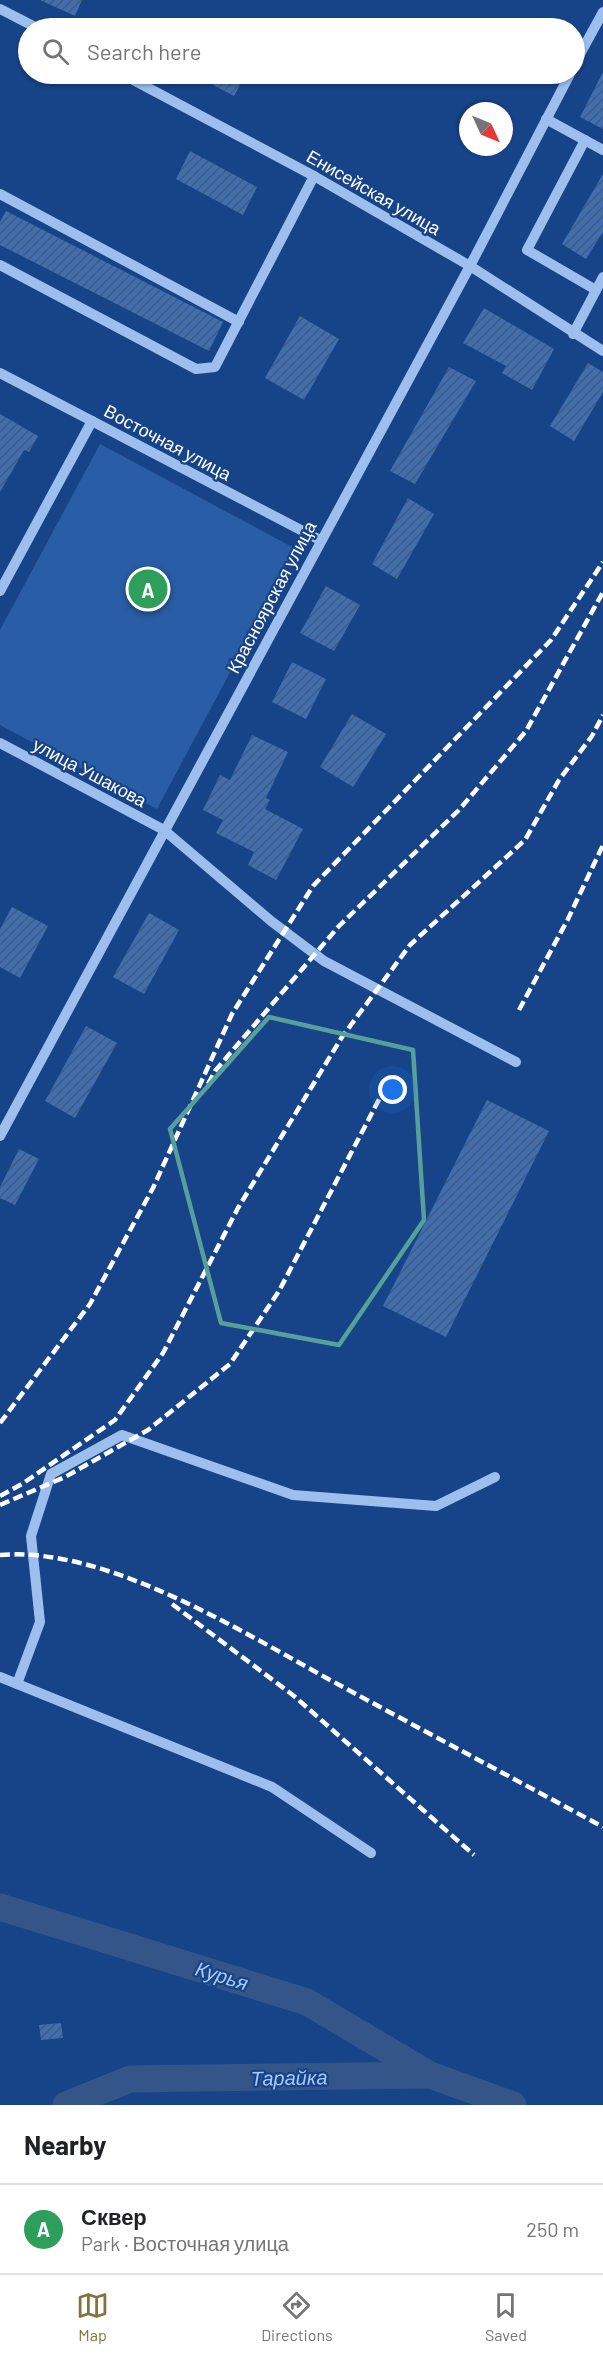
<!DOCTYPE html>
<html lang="en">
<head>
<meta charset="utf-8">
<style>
  body { margin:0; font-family:Barlow,sans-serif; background:#f2f2f2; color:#202124 }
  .compass { position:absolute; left:459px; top:102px; width:54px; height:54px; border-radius:50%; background:#fff; box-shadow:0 2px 4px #0004; rotate:134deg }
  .you { position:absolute; left:393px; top:1090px; width:21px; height:21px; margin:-15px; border:4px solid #fff; border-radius:50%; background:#1a73e8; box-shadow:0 0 0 9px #1a73e833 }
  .badge { display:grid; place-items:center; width:39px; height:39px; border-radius:50%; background:#84723c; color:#fff; font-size:20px; font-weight:700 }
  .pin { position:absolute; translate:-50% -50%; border:3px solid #fff; box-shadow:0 2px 6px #0006 }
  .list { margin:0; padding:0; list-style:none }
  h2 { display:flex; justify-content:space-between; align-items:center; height:78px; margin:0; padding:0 24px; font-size:26px }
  h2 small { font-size:20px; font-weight:400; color:#757577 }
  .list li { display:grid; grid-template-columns:39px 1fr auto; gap:18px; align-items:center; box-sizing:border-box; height:90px; padding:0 24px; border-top:2px solid #e0e0e0 }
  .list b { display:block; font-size:22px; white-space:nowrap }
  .list p { margin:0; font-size:20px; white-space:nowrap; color:#757577 }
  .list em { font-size:20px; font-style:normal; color:#757577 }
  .icon { flex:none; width:33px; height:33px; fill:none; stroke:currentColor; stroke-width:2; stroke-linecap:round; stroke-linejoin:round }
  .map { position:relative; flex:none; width:603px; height:2105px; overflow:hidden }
  .search { position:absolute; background:#fff; box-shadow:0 2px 4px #0004; left:18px; right:18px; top:18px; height:66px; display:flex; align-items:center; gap:15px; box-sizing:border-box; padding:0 21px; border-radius:33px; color:#757577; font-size:22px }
  .sheet { height:168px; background:#fff }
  nav { display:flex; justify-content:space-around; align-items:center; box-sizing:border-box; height:84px; border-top:2px solid #e0e0e0; background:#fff; font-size:16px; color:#757577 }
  nav a { display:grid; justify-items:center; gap:3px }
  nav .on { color:#84723c }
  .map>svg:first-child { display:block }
  .green { fill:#295da6 }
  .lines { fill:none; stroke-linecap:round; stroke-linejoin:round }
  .river { stroke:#358; stroke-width:27 }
  .building { fill:url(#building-hatch) }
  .minor { stroke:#9dbfee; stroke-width:10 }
  .rail { stroke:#fff; stroke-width:4.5; stroke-dasharray:10 4.5; stroke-linecap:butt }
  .marked { fill:none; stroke:#579f9a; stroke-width:4.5; stroke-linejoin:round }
  .labels { text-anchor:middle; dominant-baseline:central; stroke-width:4.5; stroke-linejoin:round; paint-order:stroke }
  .street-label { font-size:18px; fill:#fff; stroke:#174388 }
  .water-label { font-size:20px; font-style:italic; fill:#a9c9f5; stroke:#174388 }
</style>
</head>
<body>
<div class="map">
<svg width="603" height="2105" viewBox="0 0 603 2105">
  <defs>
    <pattern id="building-hatch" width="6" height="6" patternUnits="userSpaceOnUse" patternTransform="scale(1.5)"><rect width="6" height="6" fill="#3f6eb1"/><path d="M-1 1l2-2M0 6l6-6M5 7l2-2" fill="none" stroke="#475a74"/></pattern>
  </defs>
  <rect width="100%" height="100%" fill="#174388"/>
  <path class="green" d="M100,444L296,549L157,809L0,725V630Z"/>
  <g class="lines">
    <g class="river">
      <path d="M0,1907L307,2002L430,2075"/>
      <path d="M66,2105L130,2079L430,2075L513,2105"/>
    </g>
  </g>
  <g class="building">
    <path d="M40,0H82L75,16Z"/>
    <path d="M603,72V129L580,117Z"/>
    <path d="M220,74H246L234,96L213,85Z"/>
    <path d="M190,151L257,187L243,215L176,179Z"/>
    <path d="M603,174V232L586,259L562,244Z"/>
    <path d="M6,211L223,322L209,351L0,245V222Z"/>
    <path d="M484,308L554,349L532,390L502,373L506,366L463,343Z"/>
    <path d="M300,316L339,339L304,400L265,378Z"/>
    <path d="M588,363L603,372V392L574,441L550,426Z"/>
    <path d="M449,367L476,381L415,484L390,471Z"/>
    <path d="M0,414L38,436L29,452L24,450L0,492Z"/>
    <path d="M408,498L434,514L397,579L372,564Z"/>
    <path d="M326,586L360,605L334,651L300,633Z"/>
    <path d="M292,662L326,679L306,719L272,702Z"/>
    <path d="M352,714L386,734L353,787L320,767Z"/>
    <path d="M252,735L288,752L266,798L270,800L265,809L303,829L276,880L248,865L254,852L216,833L223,820L203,810L220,775L230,780Z"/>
    <path d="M12,907L48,926L20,978L0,967V929Z"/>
    <path d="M149,913L179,930L144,994L113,977Z"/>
    <path d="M86,1026L117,1043L75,1118L45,1101Z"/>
    <path d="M487,1100L549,1131L446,1337L383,1306Z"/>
    <path d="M19,1149L39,1159L15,1205L0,1198V1187Z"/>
    <path d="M61,2023L63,2038L41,2040L39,2025Z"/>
  </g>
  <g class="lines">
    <g class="minor">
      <path d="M0,9L37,28"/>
      <path d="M574,65L603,12"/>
      <path d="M122,74L314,176L470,266L603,351"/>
      <path d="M546,119L603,150"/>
      <path d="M585,140L527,250L596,290"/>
      <path d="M0,194L239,322"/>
      <path d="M0,265L196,369L215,367L314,176"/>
      <path d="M573,334L603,277"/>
      <path d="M0,373L320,540"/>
      <path d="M0,591L92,421"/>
      <path d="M0,743L164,830L271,921L324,961L516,1062"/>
      <path d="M0,1136L470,266L570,74"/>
      <path d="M0,1677L272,1787L371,1853"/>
      <path d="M17,1684L40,1622L31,1536L51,1474L122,1435L293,1495L436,1506L495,1477"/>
    </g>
    <g class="rail">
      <path d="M519,1010L568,919L603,845"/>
      <path d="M208,1084L215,1071L339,926L459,810L526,731L603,592"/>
      <path d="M0,1423L90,1304L153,1188L232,1014L313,886L551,640L603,562"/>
      <path d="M0,1496L22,1484L115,1420L163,1353L238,1208L342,1037L410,945L525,840L559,780L592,736L603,715"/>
      <path d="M0,1505L65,1477L148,1430L230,1364L279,1291L385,1088"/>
      <path d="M0,1555C110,1546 248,1636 343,1687C430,1734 516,1780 603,1827"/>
      <path d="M172,1604L294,1696L474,1855"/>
    </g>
  </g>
  <path class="marked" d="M269,1017L413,1050L424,1220L339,1345L221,1323L170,1129Z"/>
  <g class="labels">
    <g class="street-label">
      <text transform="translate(374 192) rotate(30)">Енисейская улица</text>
      <text transform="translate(168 442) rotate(28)">Восточная улица</text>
      <text transform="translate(271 597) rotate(-62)">Красноярская улица</text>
      <text transform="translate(90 772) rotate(28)">улица Ушакова</text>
    </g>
    <g class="water-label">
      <text transform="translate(222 1975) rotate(17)">Курья</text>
      <text transform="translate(289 2077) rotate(-1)">Тарайка</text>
    </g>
  </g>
</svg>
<svg class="compass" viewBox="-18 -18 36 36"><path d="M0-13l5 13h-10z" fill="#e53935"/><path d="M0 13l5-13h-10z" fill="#757577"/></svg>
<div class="you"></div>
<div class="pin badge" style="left:148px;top:589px;background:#2e9e5b">A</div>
<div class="search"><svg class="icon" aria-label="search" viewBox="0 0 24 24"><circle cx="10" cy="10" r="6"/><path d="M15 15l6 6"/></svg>Search here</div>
</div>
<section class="sheet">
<h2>Nearby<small></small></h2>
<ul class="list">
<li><span class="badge" style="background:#2e9e5b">A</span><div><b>Сквер</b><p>Park · Восточная улица</p></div><em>250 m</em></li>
</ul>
</section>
<nav>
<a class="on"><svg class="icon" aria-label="map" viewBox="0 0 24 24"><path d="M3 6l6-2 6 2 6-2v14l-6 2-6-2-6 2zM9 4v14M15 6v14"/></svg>Map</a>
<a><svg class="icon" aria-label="directions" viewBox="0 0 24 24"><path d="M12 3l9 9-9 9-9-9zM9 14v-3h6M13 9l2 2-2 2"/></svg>Directions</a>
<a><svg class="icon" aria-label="saved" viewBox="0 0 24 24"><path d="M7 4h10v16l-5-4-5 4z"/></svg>Saved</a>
</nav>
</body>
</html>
